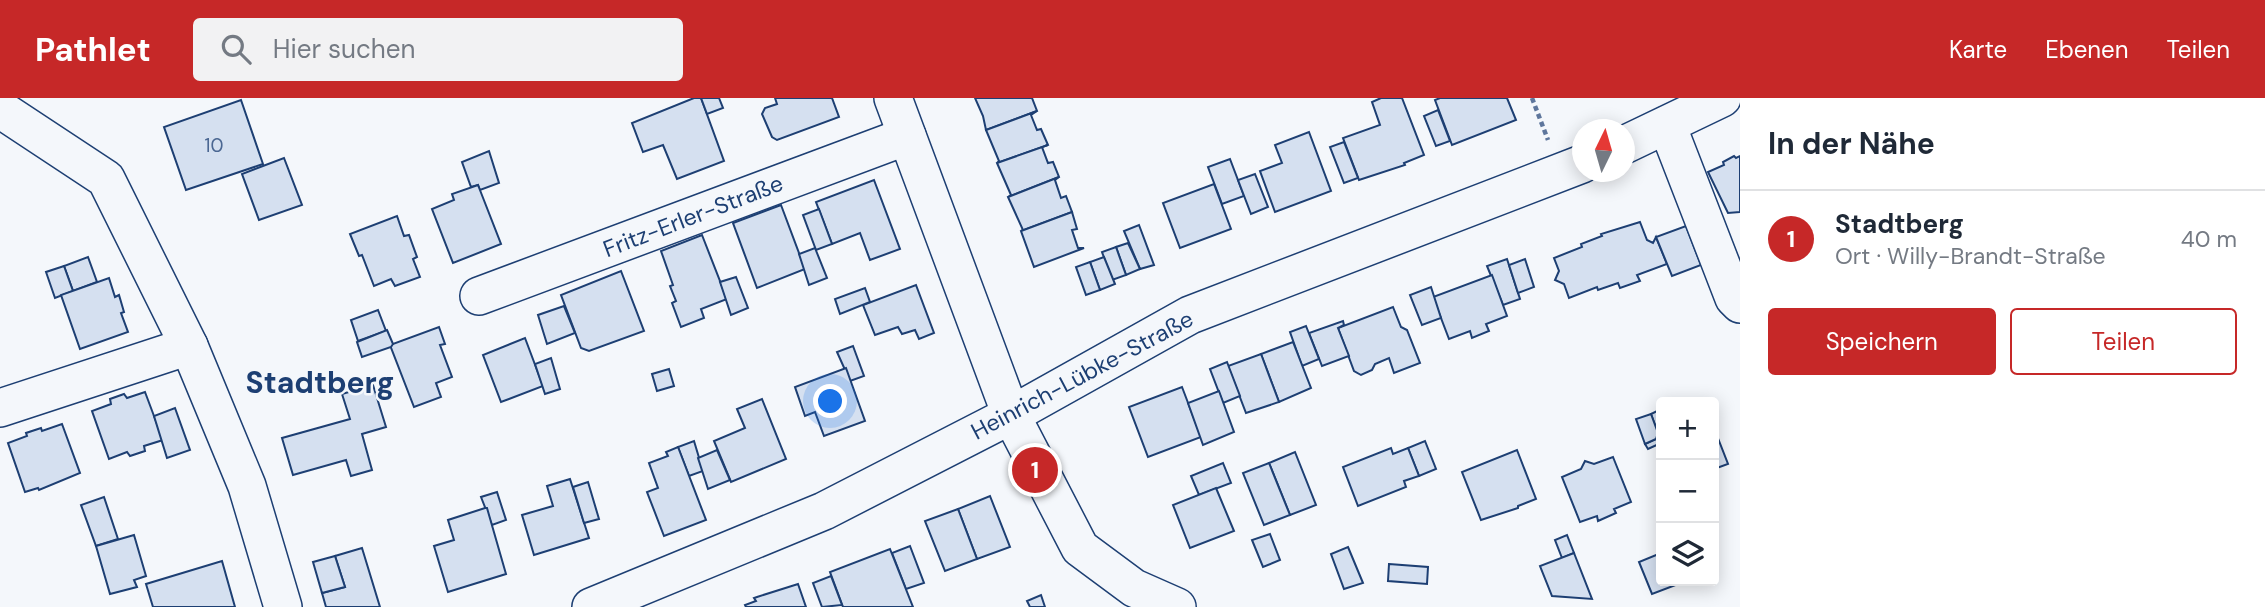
<!DOCTYPE html>
<html lang="de">
<head>
<meta charset="utf-8">
<style>
  body { margin:0; font-family:"DM Sans",sans-serif; background:#f2f2f3; color:#1f2937 }
  .controls { position:absolute; right:21px; bottom:21px; display:grid; overflow:hidden; border-radius:7px; box-shadow:0 4px 18px #0003 }
  .controls button { width:63px; height:63px; display:grid; place-items:center; padding:0; border:0; border-bottom:2px solid #e0e1e3; background:#fff; color:#1f2937; font:35px sans-serif }
  .compass { position:absolute; left:1572px; top:21px; width:63px; height:63px; border-radius:50%; background:#fff; box-shadow:0 4px 18px #0003; rotate:5deg }
  .you { position:absolute; left:831px; top:304px; width:24px; height:24px; margin:-18px; border:5px solid #fff; border-radius:50%; background:#1a73e8; box-shadow:0 0 0 10px #1a73e833 }
  .badge { display:grid; place-items:center; width:46px; height:46px; border-radius:50%; background:#c62828; color:#fff; font-size:23px; font-weight:700 }
  .pin { position:absolute; translate:-50% -50%; border:4px solid #fff; box-shadow:0 2px 7px #0006 }
  .list { margin:0; padding:0; list-style:none }
  h2 { display:flex; justify-content:space-between; align-items:center; height:91px; margin:0; padding:0 28px; font-size:30px }
  h2 small { font-size:23px; font-weight:400; color:#747a83 }
  .list li { display:grid; grid-template-columns:46px 1fr auto; gap:21px; align-items:center; box-sizing:border-box; height:98px; padding:0 28px; border-top:2px solid #e0e1e3 }
  .list b { display:block; font-size:26px; white-space:nowrap }
  .list p { margin:0; font-size:23px; white-space:nowrap; color:#747a83 }
  .list em { font-size:23px; font-style:normal; color:#747a83 }
  .actions { display:flex; gap:14px; padding:21px 28px }
  .actions a { flex:1; padding:16px 0; border:2px solid #c62828; border-radius:7px; text-align:center; font-size:24px; color:#c62828 }
  .actions .main { background:#c62828; color:#fff }
  .icon { flex:none; width:38px; height:38px; fill:none; stroke:currentColor; stroke-width:2; stroke-linecap:round; stroke-linejoin:round }
  .map { position:relative; flex:none; width:1740px; height:509px; overflow:hidden }
  header { display:flex; align-items:center; gap:42px; box-sizing:border-box; height:98px; padding:0 35px; background:#c62828; color:#fff }
  header strong { font-size:33px }
  nav { display:flex; gap:38px; margin-inline-start:auto; font-size:24px }
  .search { width:490px; height:63px; background:#f2f2f3; display:flex; align-items:center; gap:18px; box-sizing:border-box; padding:0 24px; border-radius:7px; color:#747a83; font-size:26px }
  main { display:flex }
  aside { flex:1; background:#fff }
  .map>svg:first-child { display:block }
  .building { fill:#d5e0f0; stroke:#1d3f73; stroke-width:2 }
  .lines { fill:none; stroke-linecap:round; stroke-linejoin:round }
  .minor-casing { stroke:#1d3f73; stroke-width:40 }
  .path { stroke:#5e769c; stroke-width:4.5; stroke-dasharray:5 3.5; stroke-linecap:butt }
  .minor { stroke:#f4f7fb; stroke-width:37 }
  .labels { text-anchor:middle; dominant-baseline:central; stroke-width:5; stroke-linejoin:round; paint-order:stroke }
  .number-label { font-size:19px; fill:#4b6792 }
  .street-label { font-size:23px; fill:#1d3f73; stroke:#f4f7fb }
  .district-label { font-size:30px; font-weight:bold; fill:#1d3f73; stroke:#f4f7fb }
</style>
</head>
<body>
<header>
<strong>Pathlet</strong>
<div class="search"><svg class="icon" aria-label="search" viewBox="0 0 24 24"><circle cx="10" cy="10" r="6"/><path d="M15 15l6 6"/></svg>Hier suchen</div>
<nav><a>Karte</a><a>Ebenen</a><a>Teilen</a></nav>
</header>
<main>
<div class="map">
<svg width="1740" height="509" viewBox="0 0 1740 509">
  <rect width="100%" height="100%" fill="#f4f7fb"/>
  <g class="building">
    <path d="M694,0H701L724,63L677,81L663,47L643,54L632,25Z"/>
    <path d="M701,0H719L723,10L707,16Z"/>
    <path d="M775,0H832L839,19L777,42L772,39L762,16L765,10L777,6Z"/>
    <path d="M975,0H1032L1037,13L986,32L983,18Z"/>
    <path d="M1381,0H1402L1424,57L1404,65L1405,67L1359,82L1343,40L1380,27L1372,4Z"/>
    <path d="M1440,0H1507L1516,22L1452,47L1435,2Z"/>
    <path d="M241,2L263,66L186,92L164,29Z"/>
    <path d="M1438,12L1450,43L1436,48L1424,18Z"/>
    <path d="M1037,13L1031,17L1037,32L1041,31L1048,47L997,65L999,63L986,32Z"/>
    <path d="M1309,34L1331,93L1275,114L1260,73L1282,65L1275,47Z"/>
    <path d="M1344,44L1358,80L1344,85L1330,49Z"/>
    <path d="M1048,47L1042,49L1048,65L1053,64L1059,79L1008,99L1011,97L997,65Z"/>
    <path d="M489,53L499,85L480,92L478,87L471,89L462,64Z"/>
    <path d="M1734,58L1736,60L1740,58V114L1728,115L1708,74L1724,67L1723,64Z"/>
    <path d="M284,60L302,107L259,122L242,76Z"/>
    <path d="M1230,61L1244,98L1222,106L1208,69Z"/>
    <path d="M1255,76L1268,109L1251,116L1238,82Z"/>
    <path d="M1059,79L1055,82L1061,100L1066,98L1072,114L1021,133L1023,132L1008,99Z"/>
    <path d="M874,82L900,151L870,162L860,135L832,146L816,104Z"/>
    <path d="M1214,86L1231,131L1180,150L1163,105Z"/>
    <path d="M478,87L501,146L453,165L432,111L454,102L452,96Z"/>
    <path d="M781,107L805,171L757,190L733,125Z"/>
    <path d="M819,111L832,146L816,152L803,117Z"/>
    <path d="M1072,114L1077,131L1072,132L1078,150H1084L1034,169L1021,133Z"/>
    <path d="M397,118L404,138L409,137L417,159L413,161L420,179L395,188L391,181L374,188L362,157L359,158L350,136Z"/>
    <path d="M1640,124L1647,142L1653,145L1656,139L1667,166L1637,177L1640,183L1620,190L1618,185L1598,192L1597,189L1569,200L1564,186L1555,182L1559,173L1554,160L1582,149L1581,146L1602,138L1601,136Z"/>
    <path d="M1139,127L1154,167L1140,171L1124,133Z"/>
    <path d="M1686,128L1701,167L1672,178L1656,139Z"/>
    <path d="M702,137L727,201L701,211L704,220L681,229L672,205L676,203L670,188L673,187L661,153Z"/>
    <path d="M1128,145L1140,171L1126,177L1116,149Z"/>
    <path d="M1116,149L1126,177L1112,182L1102,154Z"/>
    <path d="M815,150L827,180L809,187L799,156Z"/>
    <path d="M88,159L97,184L73,193L64,168Z"/>
    <path d="M1104,159L1115,186L1100,192L1090,164Z"/>
    <path d="M1507,161L1520,201L1503,207L1487,168Z"/>
    <path d="M1525,161L1534,189L1518,195L1509,167Z"/>
    <path d="M1090,164L1100,192L1086,197L1076,169Z"/>
    <path d="M64,168L73,193L55,200L46,174Z"/>
    <path d="M621,173L644,233L589,253L581,250L561,197Z"/>
    <path d="M1492,177L1507,218L1486,226L1489,233L1472,240L1470,233L1449,241L1433,199Z"/>
    <path d="M736,179L748,210L731,217L720,184Z"/>
    <path d="M109,180L115,199L119,197L124,214L121,215L128,234L80,251L61,197Z"/>
    <path d="M916,187L934,235L919,241L915,232L902,236L898,229L875,237L863,207Z"/>
    <path d="M1431,189L1441,220L1422,227L1410,197Z"/>
    <path d="M865,190L870,204L840,216L835,201Z"/>
    <path d="M564,208L575,235L547,246L538,217Z"/>
    <path d="M1393,209L1401,229L1407,232L1420,265L1394,275L1389,260L1375,266L1372,272L1361,277L1354,273L1338,230Z"/>
    <path d="M378,212L386,233L358,243L351,222Z"/>
    <path d="M1343,223L1344,227L1338,230L1349,258L1322,268L1309,235Z"/>
    <path d="M1306,228L1319,261L1302,268L1290,234Z"/>
    <path d="M439,229L445,246L440,247L452,279L436,285L441,299L414,309L390,247Z"/>
    <path d="M387,232L393,246L391,249L362,259L357,244Z"/>
    <path d="M525,240L543,288L501,304L483,257Z"/>
    <path d="M1293,244L1311,290L1279,304L1261,256Z"/>
    <path d="M853,248L864,278L850,283L837,254Z"/>
    <path d="M1261,256L1279,304L1246,315L1228,268Z"/>
    <path d="M551,260L560,291L545,296L535,266Z"/>
    <path d="M1227,264L1240,298L1223,305L1210,271Z"/>
    <path d="M846,270L865,323L824,338L815,314L805,318L795,289Z"/>
    <path d="M669,271L674,288L657,293L652,276Z"/>
    <path d="M373,287L386,329L362,336L372,372L351,378L346,362L293,377L282,340L350,321L342,296Z"/>
    <path d="M1182,289L1201,339L1148,359L1129,309Z"/>
    <path d="M1219,293L1234,334L1203,347L1188,305Z"/>
    <path d="M145,294L163,342L144,348L145,353L130,358L127,354L109,361L92,313L111,306L110,301L124,296L127,300Z"/>
    <path d="M762,301L786,361L731,384L714,343L745,330L737,311Z"/>
    <path d="M175,310L190,352L167,360L154,318Z"/>
    <path d="M1661,311V345L1648,351L1645,346L1656,341L1658,335L1651,316Z"/>
    <path d="M1651,316L1658,335L1656,341L1645,346L1636,321Z"/>
    <path d="M62,326L80,375L39,392L38,390L25,394L8,345L27,338L26,335L41,330L42,333Z"/>
    <path d="M1714,330L1728,366L1714,371Z"/>
    <path d="M694,343L703,373L689,378L678,349Z"/>
    <path d="M1425,343L1436,371L1419,378L1408,350Z"/>
    <path d="M678,349L706,422L664,438L647,394L658,390L649,365L668,358L666,354Z"/>
    <path d="M1391,350L1393,356L1408,350L1419,378L1404,383L1406,389L1358,408L1343,369Z"/>
    <path d="M717,352L730,382L708,391L698,360Z"/>
    <path d="M1517,352L1536,401L1518,408V410L1481,422L1462,374Z"/>
    <path d="M1295,354L1316,407L1290,417L1269,365Z"/>
    <path d="M1613,359L1631,404L1614,411L1616,415L1598,423L1597,418L1580,424L1562,379L1581,371L1585,363L1594,366Z"/>
    <path d="M1223,365L1231,385L1199,397L1191,378Z"/>
    <path d="M1269,365L1290,417L1264,427L1243,375Z"/>
    <path d="M570,381L589,440L534,457L522,417L553,408L547,388Z"/>
    <path d="M588,384L599,421L584,425L573,389Z"/>
    <path d="M1216,390L1234,433L1190,450L1173,407Z"/>
    <path d="M497,394L506,422L492,427L481,399Z"/>
    <path d="M990,398L1010,449L977,461L958,411Z"/>
    <path d="M104,399L118,441L96,448L81,407Z"/>
    <path d="M485,410H487L506,476L448,494L434,448L454,442L448,422Z"/>
    <path d="M958,411L977,461L945,473L925,423Z"/>
    <path d="M1270,436L1280,462L1263,469L1252,442Z"/>
    <path d="M134,437L146,478L134,482L137,489L110,496L96,448Z"/>
    <path d="M1567,437L1574,455L1562,460L1555,442Z"/>
    <path d="M910,448L924,485L906,491L892,455Z"/>
    <path d="M1348,449L1363,485L1344,491L1331,456Z"/>
    <path d="M362,450L380,509H326L322,495L345,489L335,458Z"/>
    <path d="M890,451L913,509H843L830,474Z"/>
    <path d="M1574,455L1592,501L1552,498L1540,468Z"/>
    <path d="M1661,455V483H1680L1681,485L1652,496L1639,464Z"/>
    <path d="M335,458L345,489L322,495L313,464Z"/>
    <path d="M222,463L235,509H153L146,486Z"/>
    <path d="M1389,466L1428,469L1427,486L1388,483Z"/>
    <path d="M831,478L842,507L822,509L813,485Z"/>
    <path d="M798,486L806,509H746L745,507L756,503L754,500L757,499Z"/>
    <path d="M1041,497L1045,509H1030L1027,503Z"/>
  </g>
  <g class="lines">
    <g class="minor-casing">
      <g id="minor">
        <path d="M893,0L1011,317L1080,450L1134,490L1177,509"/>
        <path d="M0,11L106,81L189,248L247,388L283,509"/>
        <path d="M1667,27L1734,200L1740,206"/>
        <path d="M1624,47L1722,0"/>
        <path d="M479,198L907,38"/>
        <path d="M0,310L189,248"/>
        <path d="M591,509L824,413L1011,317L1190,217L1582,66"/>
      </g>
    </g>
    <path class="path" d="M1532,0L1548,42"/>
    <use href="#minor" class="minor"/>
  </g>
  <g class="labels">
    <g class="number-label">
      <text x="214" y="47">10</text>
    </g>
    <g class="street-label">
      <text transform="translate(693 118) rotate(-21)">Fritz-Erler-Straße</text>
      <text transform="translate(1082 277) rotate(-28)">Heinrich-Lübke-Straße</text>
    </g>
    <g class="district-label">
      <text x="320" y="284">Stadtberg</text>
    </g>
  </g>
</svg>
<div class="controls">
<button>+</button>
<button>−</button>
<button><svg class="icon" aria-label="layers" viewBox="0 0 24 24"><path d="M12 4l9 5-9 5-9-5zM3 14l9 5 9-5"/></svg></button>
</div>
<svg class="compass" viewBox="-18 -18 36 36"><path d="M0-13l5 13h-10z" fill="#e53935"/><path d="M0 13l5-13h-10z" fill="#747a83"/></svg>
<div class="you"></div>
<div class="pin badge" style="left:1035px;top:372px">1</div>
</div>
<aside>
<h2>In der Nähe<small></small></h2>
<ul class="list">
<li><span class="badge">1</span><div><b>Stadtberg</b><p>Ort · Willy-Brandt-Straße</p></div><em>40 m</em></li>
</ul>
<div class="actions"><a class="main">Speichern</a><a>Teilen</a></div>
</aside>
</main>
</body>
</html>
